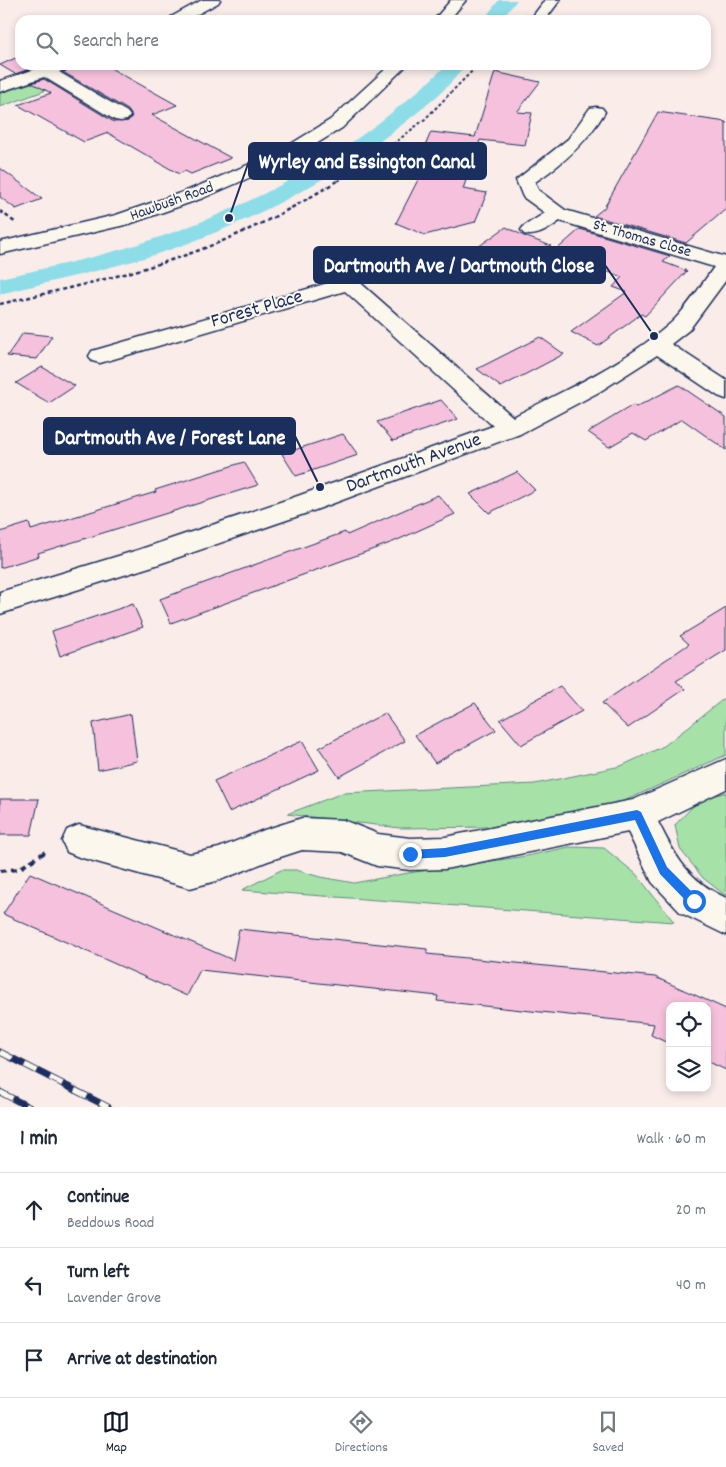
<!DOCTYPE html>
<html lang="en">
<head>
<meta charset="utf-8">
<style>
  body { margin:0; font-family:Dekko,sans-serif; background:#f6f6f7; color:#1f2937 }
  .controls { position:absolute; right:15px; bottom:15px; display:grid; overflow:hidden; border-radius:10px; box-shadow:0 2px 8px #0003 }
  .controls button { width:45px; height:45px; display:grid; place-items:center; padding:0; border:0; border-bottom:1px solid #e0e1e3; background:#fff; color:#1f2937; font:25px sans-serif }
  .stop { position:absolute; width:15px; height:15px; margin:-11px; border:4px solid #1a73e8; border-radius:50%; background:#fff }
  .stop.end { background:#1a73e8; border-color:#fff; box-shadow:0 1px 5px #0008 }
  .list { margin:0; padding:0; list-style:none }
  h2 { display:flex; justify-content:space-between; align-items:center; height:65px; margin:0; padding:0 20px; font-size:21px }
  h2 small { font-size:16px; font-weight:400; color:#747a83 }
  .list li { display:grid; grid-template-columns:32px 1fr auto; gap:15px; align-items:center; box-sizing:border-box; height:75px; padding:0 20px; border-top:1px solid #e0e1e3 }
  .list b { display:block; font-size:19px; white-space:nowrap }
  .list p { margin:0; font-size:16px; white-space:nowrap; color:#747a83 }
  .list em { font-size:16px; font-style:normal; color:#747a83 }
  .icon { flex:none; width:28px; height:28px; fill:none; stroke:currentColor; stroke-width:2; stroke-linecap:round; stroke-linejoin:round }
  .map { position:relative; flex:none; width:726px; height:1107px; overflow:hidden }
  .search { position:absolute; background:#fff; box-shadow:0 2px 8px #0003; left:15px; right:15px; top:15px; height:55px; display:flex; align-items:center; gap:12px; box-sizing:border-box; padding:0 18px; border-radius:15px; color:#747a83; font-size:19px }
  .sheet { height:290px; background:#fff }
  nav { display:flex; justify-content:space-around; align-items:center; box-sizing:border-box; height:70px; border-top:1px solid #e0e1e3; background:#fff; font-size:14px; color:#747a83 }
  nav a { display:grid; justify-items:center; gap:2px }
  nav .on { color:#111827 }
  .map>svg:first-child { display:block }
  .green { fill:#a6e2a8; stroke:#608883 }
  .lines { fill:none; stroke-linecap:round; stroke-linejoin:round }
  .canal { fill:#8ddde8; fill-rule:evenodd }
  .building { fill:#f6c1dc; stroke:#1b2f5e }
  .minor-casing { stroke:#1b2f5e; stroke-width:3 }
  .path-far2 { stroke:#1b2f5e; stroke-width:2; stroke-dasharray:3 2.5; stroke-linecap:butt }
  .path-far1 { stroke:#1b2f5e; stroke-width:2.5; stroke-dasharray:4 3; stroke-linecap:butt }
  .path { stroke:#1b2f5e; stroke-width:4; stroke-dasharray:6 5; stroke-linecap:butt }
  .minor { fill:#fbf7ec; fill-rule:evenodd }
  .rail-casing { stroke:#1b2f5e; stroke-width:7 }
  .rail { stroke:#fbf7ec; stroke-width:5; stroke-dasharray:14; stroke-linecap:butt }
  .route { fill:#1a73e8 }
  .labels { text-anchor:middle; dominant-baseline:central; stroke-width:4; stroke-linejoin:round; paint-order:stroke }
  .far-street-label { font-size:16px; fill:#1b2f5e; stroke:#fbf7ec }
  .street-label { font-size:20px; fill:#1b2f5e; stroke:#fbf7ec }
  .leader { fill:none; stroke:#1b2f5e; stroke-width:2 }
  .callout-dot { fill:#1b2f5e; stroke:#fbf7ec; stroke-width:2 }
  .callout { fill:#1b2f5e; stroke:#1b2f5e; stroke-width:2 }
  .callout-label { font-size:21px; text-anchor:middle; font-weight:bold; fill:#fff }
</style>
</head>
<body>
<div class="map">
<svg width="726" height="1107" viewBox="0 0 726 1107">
  <rect width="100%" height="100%" fill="#faece9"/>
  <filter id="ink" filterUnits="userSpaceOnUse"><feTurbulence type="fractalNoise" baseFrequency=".02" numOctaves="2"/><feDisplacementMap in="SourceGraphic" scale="10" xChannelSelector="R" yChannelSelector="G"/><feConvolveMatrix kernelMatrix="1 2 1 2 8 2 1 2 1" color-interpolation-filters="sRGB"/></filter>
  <g filter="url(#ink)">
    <g class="green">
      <path d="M41,80L55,87L0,107V93Z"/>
      <path d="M726,697V755L622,802L491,827L400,828L287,814L343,793L535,784L621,766L664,746Z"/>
      <path d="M726,792V896L703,878L680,849L675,825L698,801Z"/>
      <path d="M569,847L604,848L636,874L674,922L242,890L281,870H296L320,877L354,883L408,873L527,856Z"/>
    </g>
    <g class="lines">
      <g class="canal">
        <path d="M499,0H517L501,20H483Z"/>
        <path d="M446,65H465C449,89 422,109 399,127C323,186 235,230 144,258C96,272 48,282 0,294V278C42,269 84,260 126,248C216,221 305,179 380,122C402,104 426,86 446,65Z"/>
      </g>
    </g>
    <g class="building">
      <path d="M20,56V65H41L15,74L0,65Z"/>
      <path d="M72,65H105L177,105L152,115L231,158L191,174L185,171L179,174L108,133L84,142L18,105L51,93L32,83L44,79L114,122L128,121L132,116L128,110L63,72L69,70Z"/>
      <path d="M495,72L540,82L517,112L532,113L525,145L480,140L463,189L487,193L475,222L425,235L396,223L425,166L417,165L431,132L475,137Z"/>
      <path d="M658,112L726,122V209L686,243L594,216L604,208Z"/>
      <path d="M0,168L42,199L16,209L0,197Z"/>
      <path d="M506,227L524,236L551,246L517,274L468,254Z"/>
      <path d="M580,229L670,256L663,262L687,271L645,316L641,314L598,346L571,332L627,292L613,287L622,277L554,252Z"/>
      <path d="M23,333L52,336L37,359L7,356Z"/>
      <path d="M540,337L564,354L501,387L477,369Z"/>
      <path d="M42,367L75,386L49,403L16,383Z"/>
      <path d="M679,385L726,417V450L682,419L646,441L633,433L609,447L588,432L633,405L636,407Z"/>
      <path d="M441,400L458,419L393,441L377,422Z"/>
      <path d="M343,434L358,455L296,476L282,454Z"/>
      <path d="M244,462L258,485L38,553L39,556L0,568V532L29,523L31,530L156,492L155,490Z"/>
      <path d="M517,472L535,490L489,513L470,494Z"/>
      <path d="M438,495L455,514L393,542L171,623L160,599L345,532L347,535Z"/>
      <path d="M133,604L143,627L60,656L52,631Z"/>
      <path d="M726,608V650L676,681L685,689L628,728L602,703L689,644L680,636Z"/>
      <path d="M560,686L582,711L521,745L500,720Z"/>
      <path d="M475,703L496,730L435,763L415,735Z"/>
      <path d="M385,713L405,741L339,777L319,748Z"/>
      <path d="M131,714L137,761L98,770L93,723Z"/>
      <path d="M302,741L319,770L229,812L214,781Z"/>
      <path d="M0,799H39L31,835H0Z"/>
      <path d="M30,873L233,960L239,929L427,949V954L655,977L726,1009V1070L707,1061V1006H670V1044L651,1035L654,1024L437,1001L438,996L200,970L187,996L3,914Z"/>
    </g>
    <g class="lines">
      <g class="minor-casing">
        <g id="minor">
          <path d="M202,0H220L218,3L187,20H169L171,17Z"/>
          <path d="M451,0H466L449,20H434Z"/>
          <path d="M545,0H560L545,20H530Z"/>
          <path d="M47,65H70L68,68L59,72L127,112L130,116L127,120L121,121L115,120L44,77L0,92V81Z"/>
          <path d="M390,65H407L342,128L290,160L203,198L129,224L0,254V242L116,215L189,190L278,152L330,120Z"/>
          <path d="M596,107L602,108L605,112C587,142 564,163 535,182L538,190L565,210L726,257V280L689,330L671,344L726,380V399L718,396L657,355L599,392L520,434L310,512L156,565L0,614V592L138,550L292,498L493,426L345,291L100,363L92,361L89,356L92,351L349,277L356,279L513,417C567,389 626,363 672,322C688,307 701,285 714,267L560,221C549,228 538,238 524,234L521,230L524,226L545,213L523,197L516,180L568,139L590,108Z"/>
          <path d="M726,759V789L658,822C676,858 688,880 726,898V935L681,913L652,882L628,832L445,869L410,870L377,866L342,852L302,850L268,861L220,880L190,888L79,857L67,852L62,841L67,830L79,825L190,854L219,848L264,830L302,818L343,820L378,834L410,838L445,837L633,800Z"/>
        </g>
      </g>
      <path class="path-far2" d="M338,181L396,142L425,119L478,65"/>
      <g class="path-far1">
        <path d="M0,211L16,223"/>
        <path d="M0,304C60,290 121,277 180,257C236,238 290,211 340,179"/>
      </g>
      <path class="path" d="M0,871L19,869L48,850"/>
      <use href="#minor" class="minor"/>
      <g class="rail-casing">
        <g id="rail">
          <path d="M0,1052L108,1107"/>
          <path d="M0,1092L29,1107"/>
        </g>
      </g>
      <use href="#rail" class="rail"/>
    </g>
  </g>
  <path class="route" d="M637,810L641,812L667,867L698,898L699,901L698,905H690L660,874L635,820L445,857L410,859L405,854L410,850L445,848Z"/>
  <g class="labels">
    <g class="far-street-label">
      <text transform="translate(172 202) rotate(-20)">Hawbush Road</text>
      <text transform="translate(642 239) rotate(16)">St. Thomas Close</text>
    </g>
    <g class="street-label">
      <text transform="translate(257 310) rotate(-16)">Forest Place</text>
      <text transform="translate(414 464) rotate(-20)">Dartmouth Avenue</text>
    </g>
  </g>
  <path class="leader" d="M229 218L249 161M654 336L605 265M320 487L295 436"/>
  <g class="callout-dot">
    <circle cx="229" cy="218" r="5"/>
    <circle cx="654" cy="336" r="5"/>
    <circle cx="320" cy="487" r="5"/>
  </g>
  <g class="callout">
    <rect x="249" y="143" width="237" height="36" rx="5"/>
    <rect x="314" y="247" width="291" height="36" rx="5"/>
    <rect x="44" y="418" width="251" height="36" rx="5"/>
  </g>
  <g class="callout-label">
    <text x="367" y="168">Wyrley and Essington Canal</text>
    <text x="459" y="272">Dartmouth Ave / Dartmouth Close</text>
    <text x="170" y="444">Dartmouth Ave / Forest Lane</text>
  </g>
</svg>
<div class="controls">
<button><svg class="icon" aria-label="locate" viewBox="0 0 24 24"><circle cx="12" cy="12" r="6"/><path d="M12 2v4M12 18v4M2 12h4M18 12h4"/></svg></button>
<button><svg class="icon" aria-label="layers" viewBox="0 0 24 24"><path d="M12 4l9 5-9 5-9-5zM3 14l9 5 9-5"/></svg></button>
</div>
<div class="stop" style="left:694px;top:901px"></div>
<div class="stop end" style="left:410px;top:854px"></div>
<div class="search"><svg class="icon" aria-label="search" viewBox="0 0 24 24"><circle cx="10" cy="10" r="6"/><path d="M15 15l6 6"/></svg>Search here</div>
</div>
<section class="sheet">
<h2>1 min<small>Walk · 60 m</small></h2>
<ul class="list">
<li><svg class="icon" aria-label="ahead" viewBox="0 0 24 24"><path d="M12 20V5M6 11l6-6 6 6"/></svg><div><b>Continue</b><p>Beddows Road</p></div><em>20 m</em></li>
<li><svg class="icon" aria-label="left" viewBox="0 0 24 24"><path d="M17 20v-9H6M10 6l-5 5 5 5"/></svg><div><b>Turn left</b><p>Lavender Grove</p></div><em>40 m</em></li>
<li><svg class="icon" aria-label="arrive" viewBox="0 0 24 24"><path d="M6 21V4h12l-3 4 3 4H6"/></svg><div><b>Arrive at destination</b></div></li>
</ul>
</section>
<nav>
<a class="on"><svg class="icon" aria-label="map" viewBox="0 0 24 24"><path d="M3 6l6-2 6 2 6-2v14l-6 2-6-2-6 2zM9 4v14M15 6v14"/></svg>Map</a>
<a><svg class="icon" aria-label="directions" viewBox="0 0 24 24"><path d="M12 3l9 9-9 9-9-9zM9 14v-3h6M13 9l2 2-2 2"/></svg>Directions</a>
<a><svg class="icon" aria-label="saved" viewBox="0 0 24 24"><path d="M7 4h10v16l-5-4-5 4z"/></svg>Saved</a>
</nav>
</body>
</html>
